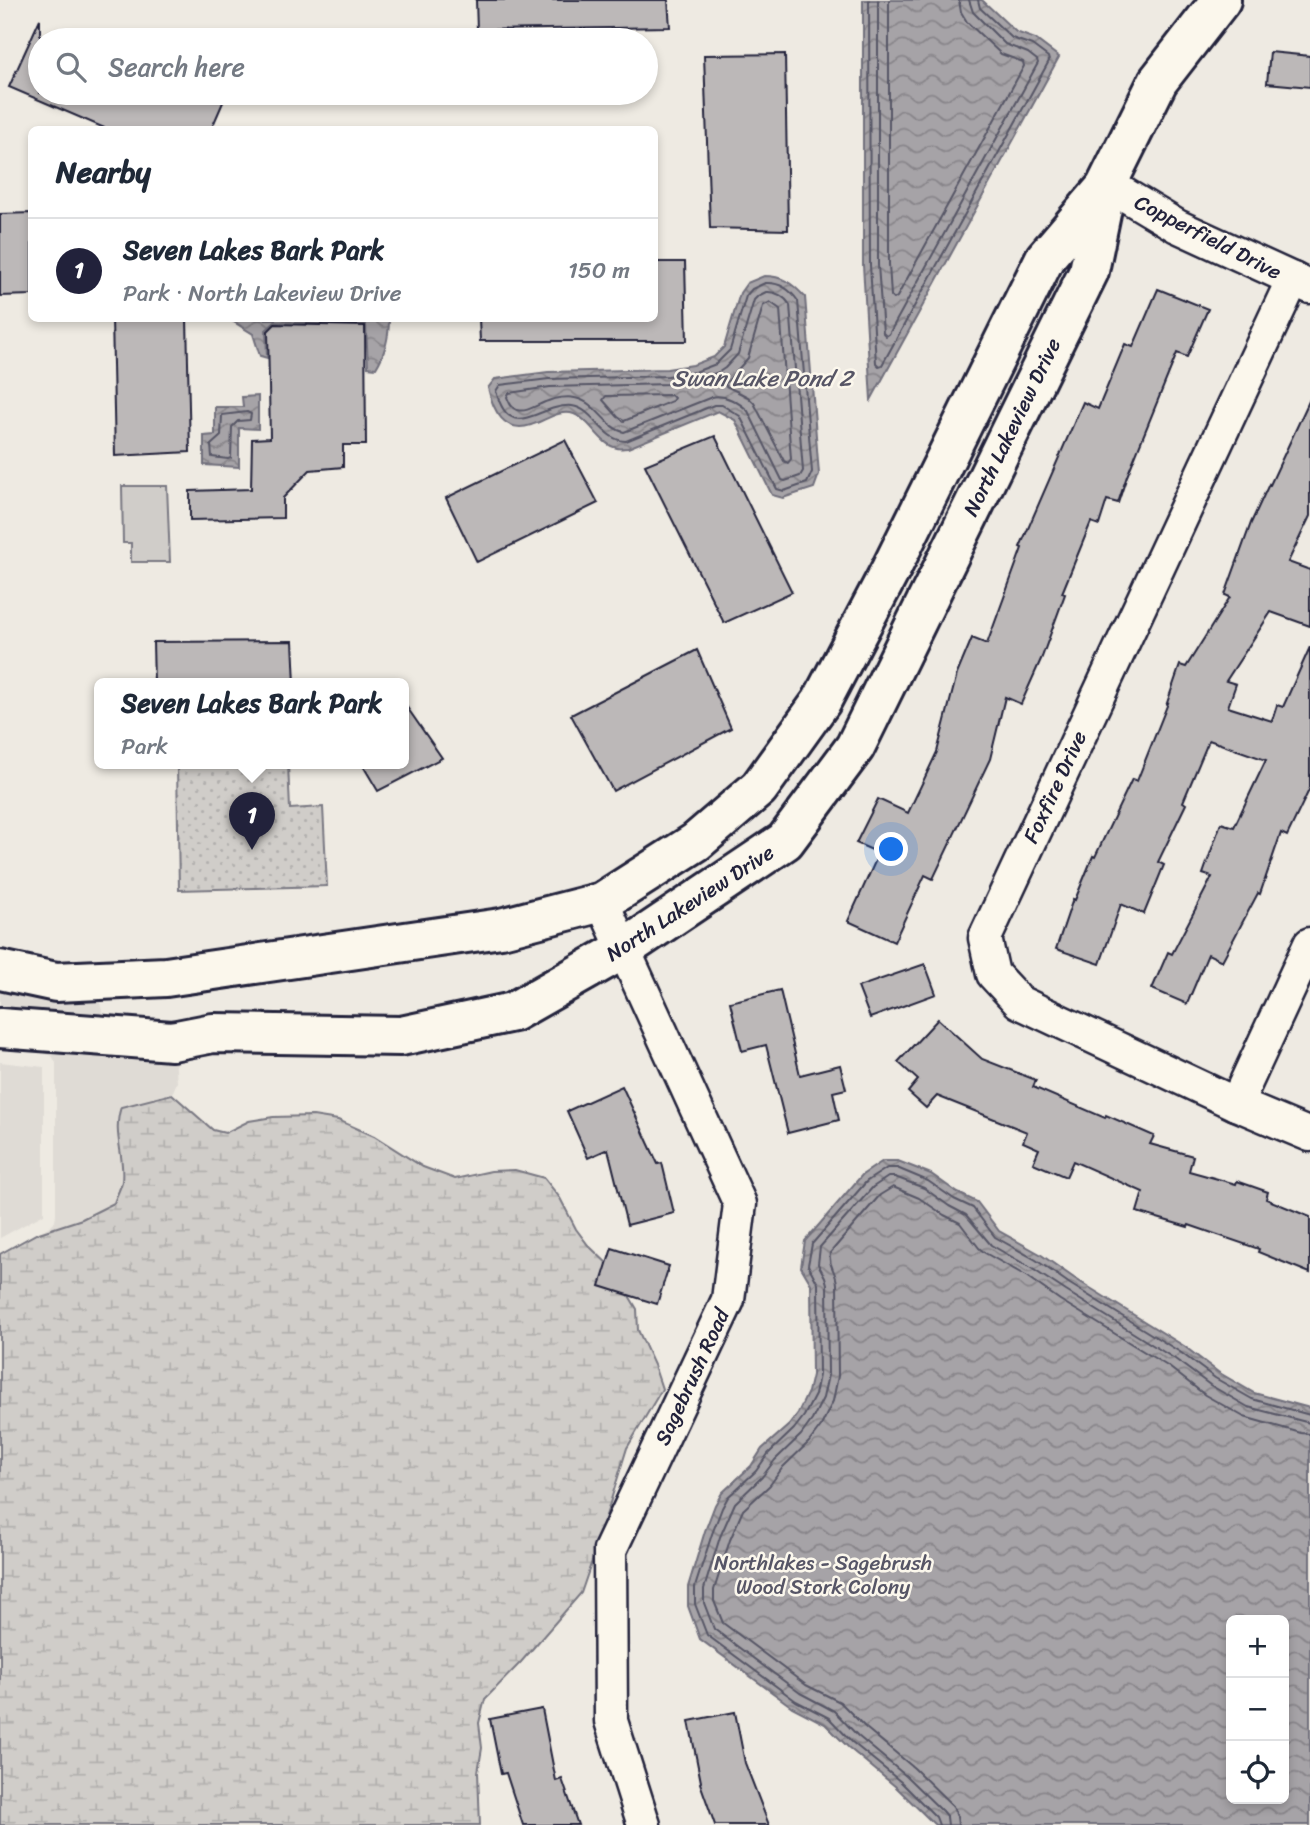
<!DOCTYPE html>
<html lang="en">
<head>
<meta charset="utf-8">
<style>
  body { margin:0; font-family:Sriracha,sans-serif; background:#f6f6f7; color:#1f2937 }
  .controls { position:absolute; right:21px; bottom:21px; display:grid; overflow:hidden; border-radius:10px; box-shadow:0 4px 10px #0003 }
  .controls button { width:63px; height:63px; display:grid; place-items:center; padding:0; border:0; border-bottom:2px solid #e0e1e3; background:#fff; color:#1f2937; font:35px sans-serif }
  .you { position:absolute; left:892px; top:850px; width:24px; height:24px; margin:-18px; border:5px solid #fff; border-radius:50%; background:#1a73e8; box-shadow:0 0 0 10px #1a73e833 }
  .badge { display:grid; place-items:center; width:46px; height:46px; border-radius:50%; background:#22223b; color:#fff; font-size:23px; font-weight:700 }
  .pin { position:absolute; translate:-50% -58px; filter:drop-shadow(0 2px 4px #0008) }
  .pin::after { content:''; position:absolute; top:37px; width:24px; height:21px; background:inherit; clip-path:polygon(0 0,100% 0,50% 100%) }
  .popup { position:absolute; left:94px; top:678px; width:315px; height:91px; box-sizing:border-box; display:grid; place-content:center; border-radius:10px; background:#fff; filter:drop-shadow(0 2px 5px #0005); font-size:23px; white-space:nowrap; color:#747a83 }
  .popup b { font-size:26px; color:#1f2937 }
  .popup::after { content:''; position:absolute; left:50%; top:100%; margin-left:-14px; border:14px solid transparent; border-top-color:#fff }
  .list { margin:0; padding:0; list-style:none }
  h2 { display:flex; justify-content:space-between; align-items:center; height:91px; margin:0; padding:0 28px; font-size:30px }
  h2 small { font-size:23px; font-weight:400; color:#747a83 }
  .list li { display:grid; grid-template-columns:46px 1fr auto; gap:21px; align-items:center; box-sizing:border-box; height:105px; padding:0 28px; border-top:2px solid #e0e1e3 }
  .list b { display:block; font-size:26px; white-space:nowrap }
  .list p { margin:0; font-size:23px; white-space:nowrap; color:#747a83 }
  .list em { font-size:23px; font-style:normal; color:#747a83 }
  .icon { flex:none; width:38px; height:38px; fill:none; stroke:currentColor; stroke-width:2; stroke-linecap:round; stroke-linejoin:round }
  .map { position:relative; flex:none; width:1310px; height:1825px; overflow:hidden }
  .search { position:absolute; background:#fff; box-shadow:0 4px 10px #0003; left:28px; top:28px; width:630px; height:77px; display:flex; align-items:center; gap:18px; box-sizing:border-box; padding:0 24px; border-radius:38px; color:#747a83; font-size:26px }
  .panel { position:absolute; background:#fff; box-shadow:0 4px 10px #0003; left:28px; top:126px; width:630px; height:196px; border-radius:10px }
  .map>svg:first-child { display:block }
  .built { fill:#dfdbd5 }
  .wetland { fill:url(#wetland-marsh); stroke:#797882; stroke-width:2 }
  .park { fill:url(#park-dots); stroke:#797882; stroke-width:2 }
  .pitch { fill:#d0cdc9; stroke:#797882; stroke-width:2 }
  .water { fill:url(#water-waves); stroke:#716f7c; stroke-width:2; fill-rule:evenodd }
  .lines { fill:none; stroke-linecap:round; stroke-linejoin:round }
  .shore { stroke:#575666; stroke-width:2 }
  .building { fill:#bcb8b8; stroke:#22223b; stroke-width:2 }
  .street-casing { stroke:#22223b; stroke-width:37 }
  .secondary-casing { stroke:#22223b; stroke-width:44 }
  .street { stroke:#fbf7ec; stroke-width:32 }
  .secondary { stroke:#fbf7ec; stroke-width:38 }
  .labels { text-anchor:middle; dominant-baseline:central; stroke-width:5; stroke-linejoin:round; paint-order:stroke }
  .street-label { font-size:21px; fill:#22223b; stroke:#fbf7ec }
  .park-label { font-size:21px; fill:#565566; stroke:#fbf7ec }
  .water-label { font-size:23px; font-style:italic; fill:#575666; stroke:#fbf7ec }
</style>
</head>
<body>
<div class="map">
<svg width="1310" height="1825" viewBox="0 0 1310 1825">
  <defs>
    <pattern id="wetland-marsh" width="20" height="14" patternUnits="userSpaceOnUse" patternTransform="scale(1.75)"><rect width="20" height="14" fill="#d0cdc9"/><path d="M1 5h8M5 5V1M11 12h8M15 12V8" fill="none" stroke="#b2b0ae"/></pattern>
    <pattern id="park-dots" width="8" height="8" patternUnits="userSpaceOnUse" patternTransform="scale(1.75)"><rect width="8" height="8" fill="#d0cdc9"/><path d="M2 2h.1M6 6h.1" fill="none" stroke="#b2b0ae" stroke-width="1.8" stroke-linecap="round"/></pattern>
    <pattern id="water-waves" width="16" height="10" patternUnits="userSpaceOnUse" patternTransform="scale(1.75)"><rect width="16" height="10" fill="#a6a3a7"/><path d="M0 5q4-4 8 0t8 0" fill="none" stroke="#878489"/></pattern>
  </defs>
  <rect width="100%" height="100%" fill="#eeeae2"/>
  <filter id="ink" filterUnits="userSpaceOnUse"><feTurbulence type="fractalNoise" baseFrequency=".0143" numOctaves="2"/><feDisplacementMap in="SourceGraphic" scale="14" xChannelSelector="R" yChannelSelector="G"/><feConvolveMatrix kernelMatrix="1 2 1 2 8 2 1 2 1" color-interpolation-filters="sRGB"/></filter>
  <g filter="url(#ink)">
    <g class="built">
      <path d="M0,987L78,997L100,1003L104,1020L0,1011Z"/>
      <path d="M0,1044L112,1053L113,1057L124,1054L175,1057L177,1082L172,1094L121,1107L117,1119V1139L121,1159L122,1183L114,1203L82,1219L36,1234L50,1226L55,1221L56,1214V1063L52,1056L45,1053L0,1048Z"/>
      <path d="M0,1062L44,1067V1214L0,1238Z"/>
    </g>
    <path class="wetland" d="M172,1094L213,1130L225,1133L249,1121L273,1117L313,1116L338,1120L374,1136L423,1167L455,1179L491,1171L515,1170L544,1178L560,1198L576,1229L588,1245L613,1269L637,1309L638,1330L654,1365L662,1389L627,1448L592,1561L581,1593L521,1662L485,1699L479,1723L482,1748L478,1772L480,1825H0V1254L36,1234L82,1219L114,1203C116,1196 121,1188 122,1181C125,1155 112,1134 121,1107Z"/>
    <path class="park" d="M177,764H288L290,809L323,807L327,886L179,890Z"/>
    <path class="pitch" d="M122,486H167L170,562H131V543H123Z"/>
    <g class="water">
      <path d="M863,0H982L1016,32L1035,39L1059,57L871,400L863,265Z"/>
      <path d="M764,276C783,276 792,283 805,297L819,474L814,488L783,498L772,495L735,420L718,411L628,448C624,448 620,449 617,448C599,444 591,420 574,414C559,409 545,421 531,425C504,434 493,410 488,388L495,379L548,372L667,369L693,365L714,357L724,347L740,293L747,283Z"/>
      <path d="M229,319H389C389,337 386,352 376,368L368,367L366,325L275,322L266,330L267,358L260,356L253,334Z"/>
      <path d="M258,396V429L239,428V467L204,465V436L215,435V407H243L242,397Z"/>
      <path d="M883,1161H898L931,1174L958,1193L977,1202L999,1231L1040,1254L1074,1278L1184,1346L1218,1372L1254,1393L1310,1408V1825H935L896,1787L848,1747L825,1724L792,1707L700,1639L688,1606V1587L705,1531L715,1505L722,1493L751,1466L762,1449L789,1425L798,1413L808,1392L812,1375L811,1284L801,1267L805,1241L862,1175ZM1284,1620V1799H1231V1620Z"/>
    </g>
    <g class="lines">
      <g class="shore">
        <path d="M869,0L870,265L876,363L879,366L882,365L1049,61L1048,57L1032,45L1012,38L980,8L978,0"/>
        <path d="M878,0V265L883,333L886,336L889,334L1038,63L1037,60L1028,53L1005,44L973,12L969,0"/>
        <path d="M889,0V264L891,296L894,299L897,297L1024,66L1023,62L1001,54L967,22L961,12L959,0"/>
        <path d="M765,283C779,282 790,289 798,301L812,472L807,483L784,491L777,489L740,416L722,405H714L626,441C602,441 595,409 572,406C539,403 510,445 496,391L500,385L549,379L668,376L695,372L716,364L730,350L746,296L752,289Z"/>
        <path d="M766,292C776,291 785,297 790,305L803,471L800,476L785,481L782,480L748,411C739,402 724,394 712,397L624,432C606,429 597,402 575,398C568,396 555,398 548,401C538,404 527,413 517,410C511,408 509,402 507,397L509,393L550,387L669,384L696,380L719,372L725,368L738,354L754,300L758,296Z"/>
        <path d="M770,302L780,309L791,459L788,463L784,461L754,403L748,397L726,386L725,384L748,358L763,306Z"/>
        <path d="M671,395L674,398L672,401L624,421L618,417L603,400L606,396Z"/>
        <path d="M247,412L251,414L250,420L238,421L232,427L231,458L228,459L212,457L211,445L221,436L222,415Z"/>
        <path d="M939,1825L936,1817L901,1782L852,1742L829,1718L796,1701L707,1635L695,1604V1587L712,1534L722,1508L728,1497L756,1471L768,1454L794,1429L804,1416L815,1395L819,1375L818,1284L808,1265L812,1244L867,1181L887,1168H897L928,1181L954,1199L973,1208L995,1237L1036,1260L1070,1284L1180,1352L1215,1378L1252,1399L1310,1415"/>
        <path d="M948,1825L947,1817L942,1811L906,1776L858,1736L834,1711L800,1693L714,1629L704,1603V1589L720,1537L735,1503L762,1477L775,1460L801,1435L812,1420L823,1398L828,1375L827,1284L825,1277L818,1264L820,1247L873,1187L888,1177H895L924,1188L949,1206L966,1215L991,1245L1031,1268L1066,1291L1175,1359L1210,1385L1248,1407L1310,1423"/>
        <path d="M958,1825L957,1816L953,1806L914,1768L866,1728L840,1702L806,1685L723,1623L714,1601V1590L730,1540L743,1510L770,1485L783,1467L809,1442L821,1426L833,1401L838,1376L837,1284C836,1270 828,1267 830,1253L880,1195L893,1187L919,1198L944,1215L960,1223L979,1248L985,1253L1026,1276L1060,1300L1169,1367L1205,1395L1244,1417L1301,1433L1310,1434"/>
      </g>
    </g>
    <g class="building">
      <path d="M476,0H668L670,27L477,30Z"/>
      <path d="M40,19V93H227L211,130H109L9,87Z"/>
      <path d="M1270,52L1310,56V87L1267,83Z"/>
      <path d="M785,54L788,230L710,228L704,55Z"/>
      <path d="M32,213V295L0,296V214Z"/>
      <path d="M654,262H685L687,341H480L479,318H654Z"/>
      <path d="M1158,289L1208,309L1187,357L1177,353L1127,476L1118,503L1107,500L1099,525L1091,522L1062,593L1065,594L1042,657L1021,704L1005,697L990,759L933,879L925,875L894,942L848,921L879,853L856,843L878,799L908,813L937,752L957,674L972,638L987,644L1022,548L1020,547L1083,402L1098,409L1125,344L1133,347Z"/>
      <path d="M112,318H187L190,452L115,456Z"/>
      <path d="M275,324L365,326L366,445H343V467L310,470L283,498V518L190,520V491L251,489L252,439L270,438L268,331Z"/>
      <path d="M1310,399V516L1288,562L1310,570V626L1271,612L1226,681L1236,684L1228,707L1272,721L1277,705L1283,707L1310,647V788L1287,836L1281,833L1260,894L1258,893L1222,961L1208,954L1187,1004L1152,989L1168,952L1172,954L1212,877L1203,874L1221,823L1234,827L1266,760L1209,740L1183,802L1186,804L1158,862L1164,865L1144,914L1121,904L1100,964L1056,949L1073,899L1075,900L1093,856L1095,857L1132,779L1137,781L1168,703H1167L1180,665L1186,667L1230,597L1225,595L1251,523L1269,484L1270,485Z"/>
      <path d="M715,436L792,592L724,623L645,465Z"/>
      <path d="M565,440L598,503L477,562L446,498Z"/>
      <path d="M293,641L295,684H154L153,642Z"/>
      <path d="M697,650L731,728L613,791L571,715Z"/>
      <path d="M404,703L442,758L378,791L362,764H404Z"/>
      <path d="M925,964L936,994L870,1018L858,987Z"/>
      <path d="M780,990L800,1075L840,1065L846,1089L833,1092L839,1120L788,1133L766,1045L742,1051L730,1002Z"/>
      <path d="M938,1019L982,1059L1036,1080L1033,1087L1105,1118L1106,1115L1154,1136L1150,1144L1193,1156L1189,1171L1236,1184L1237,1181L1268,1192L1266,1199L1310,1217V1273L1258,1252L1259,1249L1189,1225L1188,1227L1137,1212L1143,1192L1073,1161L1066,1177L1033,1163L1039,1149L1023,1142L1027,1132L937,1096L926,1108L908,1092L918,1080L898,1062Z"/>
      <path d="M622,1086L658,1164L662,1163L674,1213L627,1225L608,1149L588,1158L567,1111Z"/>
      <path d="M612,1248L669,1266L657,1304L600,1286Z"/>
      <path d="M542,1709L556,1781L562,1779L578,1825H523L506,1773L501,1774L490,1719Z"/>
      <path d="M735,1712L745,1763L769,1825H715L700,1783L701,1782L689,1721Z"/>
    </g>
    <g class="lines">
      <g class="street-casing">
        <g id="street">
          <path d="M1107,184L1177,226L1310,287"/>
          <path d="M1293,279L985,938L993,974L1019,1002L1236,1104L1310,1135"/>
          <path d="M602,902L740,1204L728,1300L610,1550L611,1721L644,1825"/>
          <path d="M1236,1104L1310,944"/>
        </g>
      </g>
      <g class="secondary-casing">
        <g id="secondary">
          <path d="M0,970L56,982L166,977L501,928L602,902L696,842L759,788L821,702L891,569L1045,258L1104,189"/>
          <path d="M0,1028L172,1041L213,1033L401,1036L513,1012L624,949L785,841L855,747L1089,271L1107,184L1158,81L1221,0"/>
        </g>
      </g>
      <use href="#street" class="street"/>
      <use href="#secondary" class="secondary"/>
    </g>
  </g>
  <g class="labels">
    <g class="street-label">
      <text transform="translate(1208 237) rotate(27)">Copperfield Drive</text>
      <text transform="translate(1012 427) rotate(-64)">North Lakeview Drive</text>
      <text transform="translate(1055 787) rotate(-65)">Foxfire Drive</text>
      <text transform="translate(690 903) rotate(-33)">North Lakeview Drive</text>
      <text transform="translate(692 1377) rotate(-65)">Sagebrush Road</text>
    </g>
    <g class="park-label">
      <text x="823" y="1563">Northlakes - Sagebrush<tspan x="823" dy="24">Wood Stork Colony</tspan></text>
    </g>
    <g class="water-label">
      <text x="762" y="378">Swan Lake Pond 2</text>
    </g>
  </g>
</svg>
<div class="controls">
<button>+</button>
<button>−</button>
<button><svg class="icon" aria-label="locate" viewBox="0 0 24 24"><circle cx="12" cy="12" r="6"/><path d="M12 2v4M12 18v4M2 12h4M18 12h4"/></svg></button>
</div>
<div class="you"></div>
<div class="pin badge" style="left:252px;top:850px">1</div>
<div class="popup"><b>Seven Lakes Bark Park</b>Park</div>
<div class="search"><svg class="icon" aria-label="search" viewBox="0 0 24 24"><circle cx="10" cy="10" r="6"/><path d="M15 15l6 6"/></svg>Search here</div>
<section class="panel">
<h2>Nearby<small></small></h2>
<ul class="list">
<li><span class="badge">1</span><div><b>Seven Lakes Bark Park</b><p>Park · North Lakeview Drive</p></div><em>150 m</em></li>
</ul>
</section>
</div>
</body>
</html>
